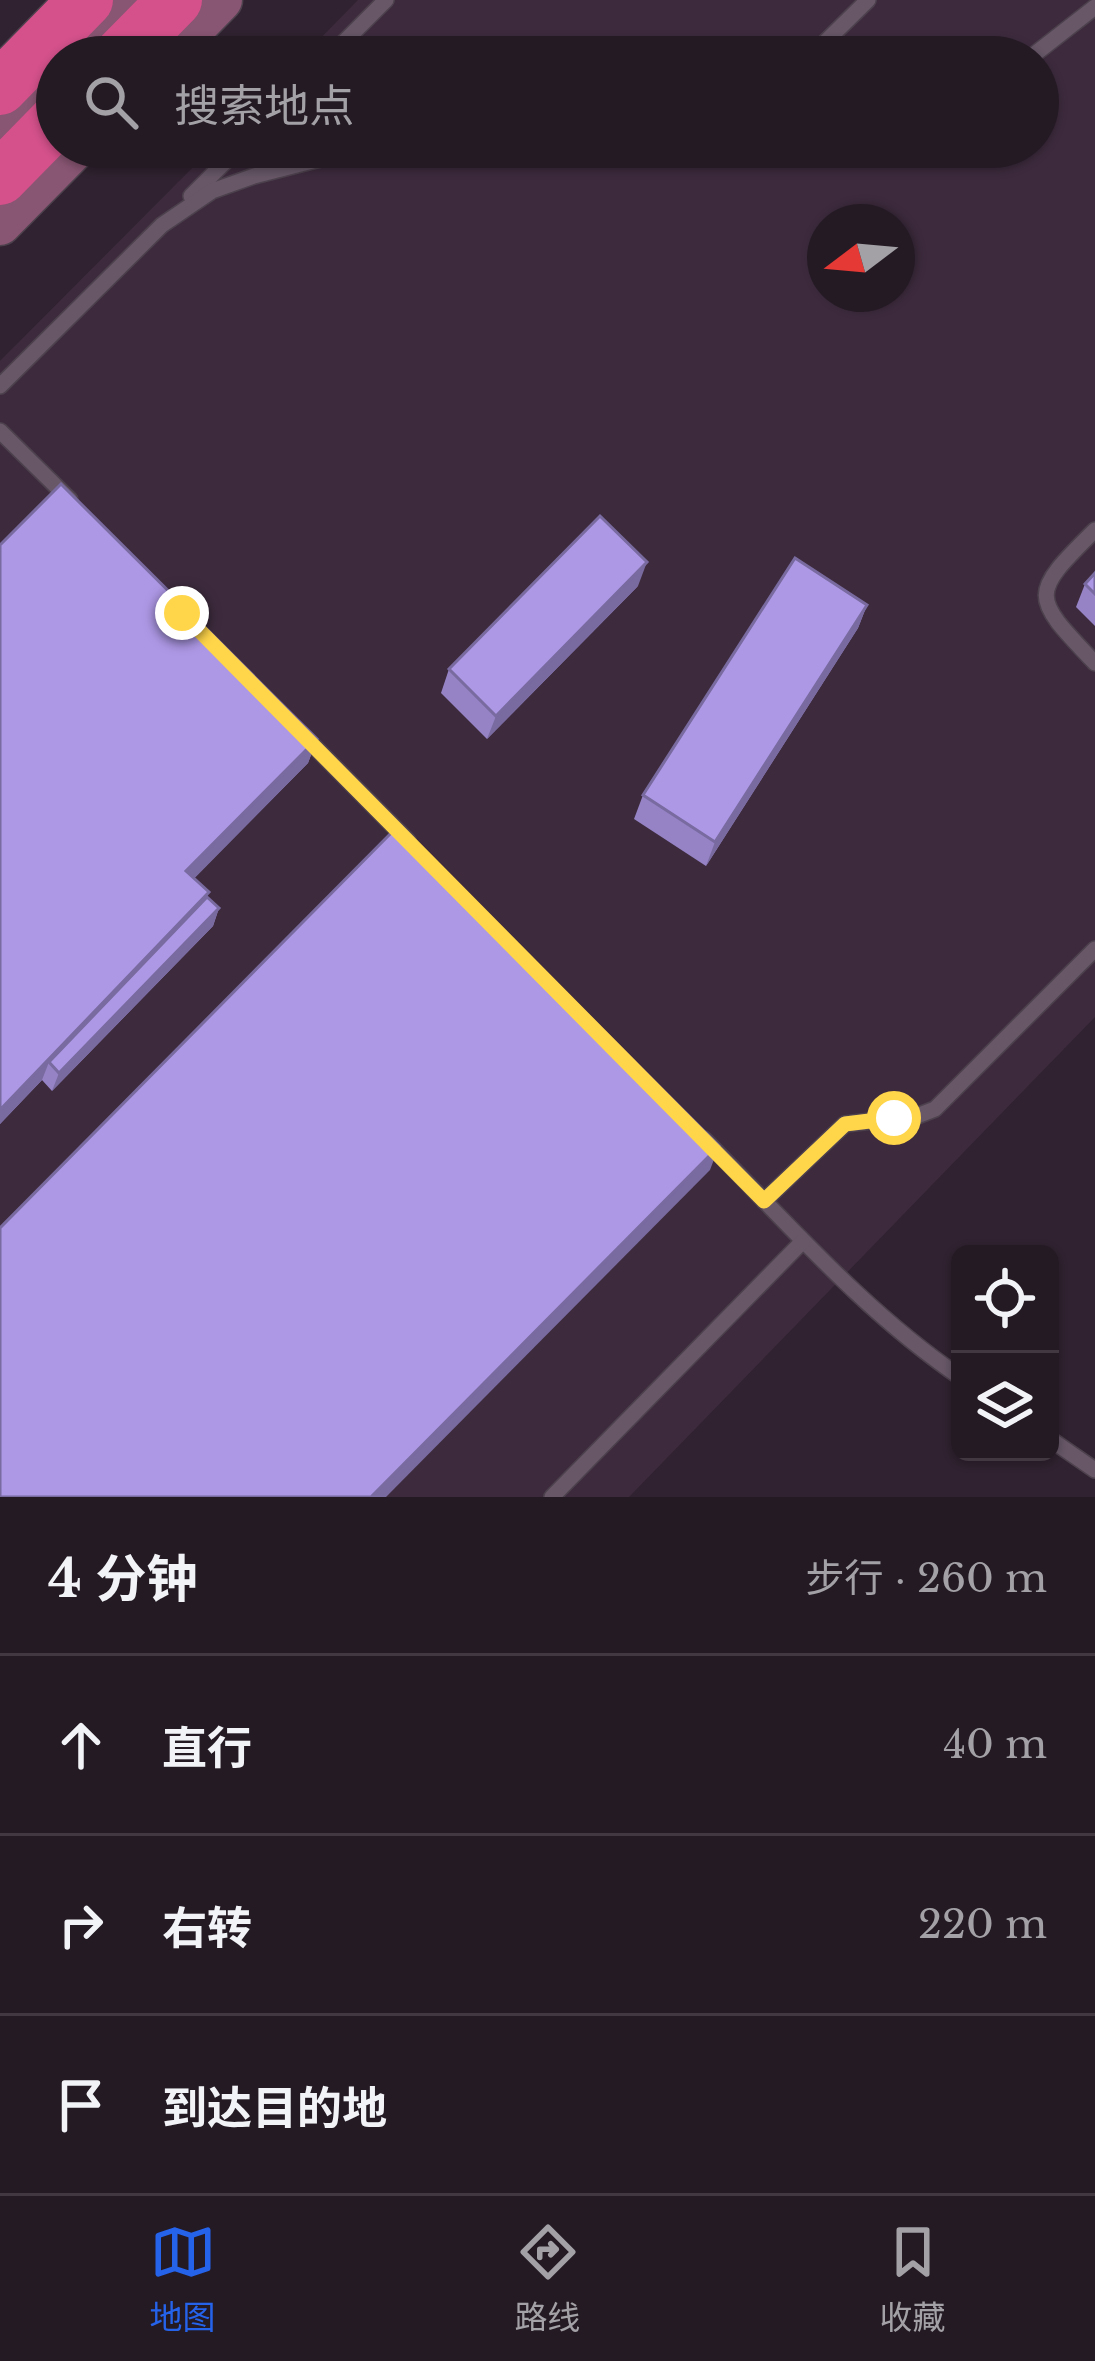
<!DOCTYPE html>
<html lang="zh">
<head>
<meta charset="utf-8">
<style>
  body { margin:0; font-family:"Libre Baskerville","Noto Sans SC",serif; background:#2c232c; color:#f1f3f6 }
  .controls { position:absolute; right:36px; bottom:36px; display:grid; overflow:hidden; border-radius:18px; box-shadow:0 3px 9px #0004 }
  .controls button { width:108px; height:108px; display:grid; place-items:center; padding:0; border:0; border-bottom:3px solid #413841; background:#241a24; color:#f1f3f6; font:60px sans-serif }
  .compass { position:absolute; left:807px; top:204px; width:108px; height:108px; border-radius:50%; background:#241a24; box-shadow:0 3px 9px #0004; rotate:254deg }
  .stop { position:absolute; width:36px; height:36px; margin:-27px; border:9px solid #ffd54a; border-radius:50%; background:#fff }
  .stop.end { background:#ffd54a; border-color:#fff; box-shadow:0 3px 12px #0008 }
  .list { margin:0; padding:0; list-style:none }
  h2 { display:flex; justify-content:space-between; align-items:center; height:156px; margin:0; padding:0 48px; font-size:51px }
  h2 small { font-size:39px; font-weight:400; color:#a3a1a6 }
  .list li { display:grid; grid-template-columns:78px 1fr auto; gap:36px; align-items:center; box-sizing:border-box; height:180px; padding:0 48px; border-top:3px solid #413841 }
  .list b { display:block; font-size:45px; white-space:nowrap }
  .list em { font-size:39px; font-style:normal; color:#a3a1a6 }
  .icon { flex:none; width:66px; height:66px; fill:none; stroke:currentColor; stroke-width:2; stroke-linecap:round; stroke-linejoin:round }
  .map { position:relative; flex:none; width:1095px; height:1497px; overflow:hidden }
  .search { position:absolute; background:#241a24; box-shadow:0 3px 9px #0004; left:36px; right:36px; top:36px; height:132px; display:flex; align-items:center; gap:30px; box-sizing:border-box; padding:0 42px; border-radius:66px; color:#a3a1a6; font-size:45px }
  .sheet { height:696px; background:#241a24 }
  nav { display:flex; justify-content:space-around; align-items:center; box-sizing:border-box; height:168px; border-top:3px solid #413841; background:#241a24; font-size:33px; color:#a3a1a6 }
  nav a { display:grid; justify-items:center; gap:6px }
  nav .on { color:#2563eb }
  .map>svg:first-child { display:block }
  .built { fill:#3d2b3d; fill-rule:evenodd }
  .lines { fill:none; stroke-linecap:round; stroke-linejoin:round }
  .lane-casing { stroke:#4d414d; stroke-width:18 }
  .secondary-casing { stroke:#4d414d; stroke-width:45 }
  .highway-casing { stroke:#4d414d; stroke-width:57 }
  .lane { stroke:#675767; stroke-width:15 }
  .secondary { stroke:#885572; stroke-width:42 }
  .highway { stroke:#d4518b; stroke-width:54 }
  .wall { fill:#9583c5 }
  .shaded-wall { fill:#796aa0 }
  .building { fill:#ad98e5; stroke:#796aa0; stroke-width:3 }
  .route { stroke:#ffd54a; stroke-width:15 }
</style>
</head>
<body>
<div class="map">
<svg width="1095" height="1497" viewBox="0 0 1095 1497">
  <rect width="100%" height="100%" fill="#302230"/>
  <path class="built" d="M358,0H1095V1017L629,1497H0V361L213,147H1038V57H302ZM825,222H897V294H825Z"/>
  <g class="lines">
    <g class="lane-casing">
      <g id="lane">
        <path d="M329,57L386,0"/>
        <path d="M810,57L868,0"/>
        <path d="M1031,57L1095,7"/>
        <path d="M191,196L240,147"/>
        <path d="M0,386L162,225L212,191L254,176L324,158L390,149L655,158L773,157L825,147"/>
        <path d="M0,431L70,500"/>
        <path d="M1095,530C1029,595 1031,596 1095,663"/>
        <path d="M302,734L408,841"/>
        <path d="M704,1139C787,1222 862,1310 960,1377"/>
        <path d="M764,1201L845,1124L917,1116L935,1109L1095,949"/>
        <path d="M1050,1439L1095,1470"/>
        <path d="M552,1497L802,1242"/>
      </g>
    </g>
    <g class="secondary-casing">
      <g id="secondary">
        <path d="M76,57L131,0"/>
        <path d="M165,57L221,0"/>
        <path d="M0,135L57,76"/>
        <path d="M0,224L76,147"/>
      </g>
    </g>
    <g class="highway-casing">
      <g id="highway">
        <path d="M119,57L175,0"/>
        <path d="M0,88L86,0"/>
        <path d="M0,178L57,120"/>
      </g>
    </g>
    <use href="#lane" class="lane"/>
    <use href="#secondary" class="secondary"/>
    <use href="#highway" class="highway"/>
  </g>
  <g class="wall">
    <path d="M0,545L317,739L308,763L194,878L207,897L219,908L213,926L52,1091L42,1080L0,1124Z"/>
    <path d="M1095,573V626L1076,607L1085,584Z"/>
    <path d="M638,586L487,739L441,693L449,669Z"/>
    <path d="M867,605L858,628L706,866L634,819L643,795Z"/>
  </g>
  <g class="shaded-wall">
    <path d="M647,562L638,586L487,739L496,716Z"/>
    <path d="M867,605L858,628L706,866L715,842Z"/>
    <path d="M317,739L308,763L178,895L186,871Z"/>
    <path d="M209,892L200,915L49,1062L42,1080L0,1124V1110Z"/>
    <path d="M219,908L213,926L52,1091L59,1073Z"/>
    <path d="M719,1146L710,1170L386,1497H371Z"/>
  </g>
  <g class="building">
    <path d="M61,484L317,739L186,871L209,892L0,1110V545Z"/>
    <path d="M600,516L647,562L496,716L449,669Z"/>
    <path d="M795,558L867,605L715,842L643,795Z"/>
    <path d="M1095,573V594L1085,584Z"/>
    <path d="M398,826L719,1146L371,1497H0V1228Z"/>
    <path d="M207,897L219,908L59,1073L49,1062Z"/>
  </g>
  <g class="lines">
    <path class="route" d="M182,613L764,1201L845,1124L894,1118"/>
  </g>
</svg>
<div class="controls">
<button><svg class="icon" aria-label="locate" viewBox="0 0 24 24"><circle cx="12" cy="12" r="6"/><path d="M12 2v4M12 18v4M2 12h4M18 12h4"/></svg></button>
<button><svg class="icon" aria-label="layers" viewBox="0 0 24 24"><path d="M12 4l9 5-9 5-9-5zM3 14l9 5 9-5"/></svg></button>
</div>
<svg class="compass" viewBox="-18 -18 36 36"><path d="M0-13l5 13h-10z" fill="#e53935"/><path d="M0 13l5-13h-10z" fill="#a3a1a6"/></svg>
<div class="stop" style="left:894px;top:1118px"></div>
<div class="stop end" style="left:182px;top:613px"></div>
<div class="search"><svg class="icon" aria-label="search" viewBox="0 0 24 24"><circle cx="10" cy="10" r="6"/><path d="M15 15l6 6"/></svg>搜索地点</div>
</div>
<section class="sheet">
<h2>4 分钟<small>步行 · 260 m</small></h2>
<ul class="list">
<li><svg class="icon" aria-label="ahead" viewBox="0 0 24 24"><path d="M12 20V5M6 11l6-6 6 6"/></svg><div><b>直行</b></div><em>40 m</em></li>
<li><svg class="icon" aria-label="right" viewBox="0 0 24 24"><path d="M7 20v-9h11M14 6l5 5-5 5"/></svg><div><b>右转</b></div><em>220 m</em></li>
<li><svg class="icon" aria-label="arrive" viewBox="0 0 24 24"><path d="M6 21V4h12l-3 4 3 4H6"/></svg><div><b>到达目的地</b></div></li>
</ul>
</section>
<nav>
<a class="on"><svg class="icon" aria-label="map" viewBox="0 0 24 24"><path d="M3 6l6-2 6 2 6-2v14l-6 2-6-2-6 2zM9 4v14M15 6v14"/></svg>地图</a>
<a><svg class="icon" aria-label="directions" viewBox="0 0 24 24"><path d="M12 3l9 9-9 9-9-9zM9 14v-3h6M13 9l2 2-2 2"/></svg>路线</a>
<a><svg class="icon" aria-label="saved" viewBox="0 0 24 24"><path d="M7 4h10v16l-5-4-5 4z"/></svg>收藏</a>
</nav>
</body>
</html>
